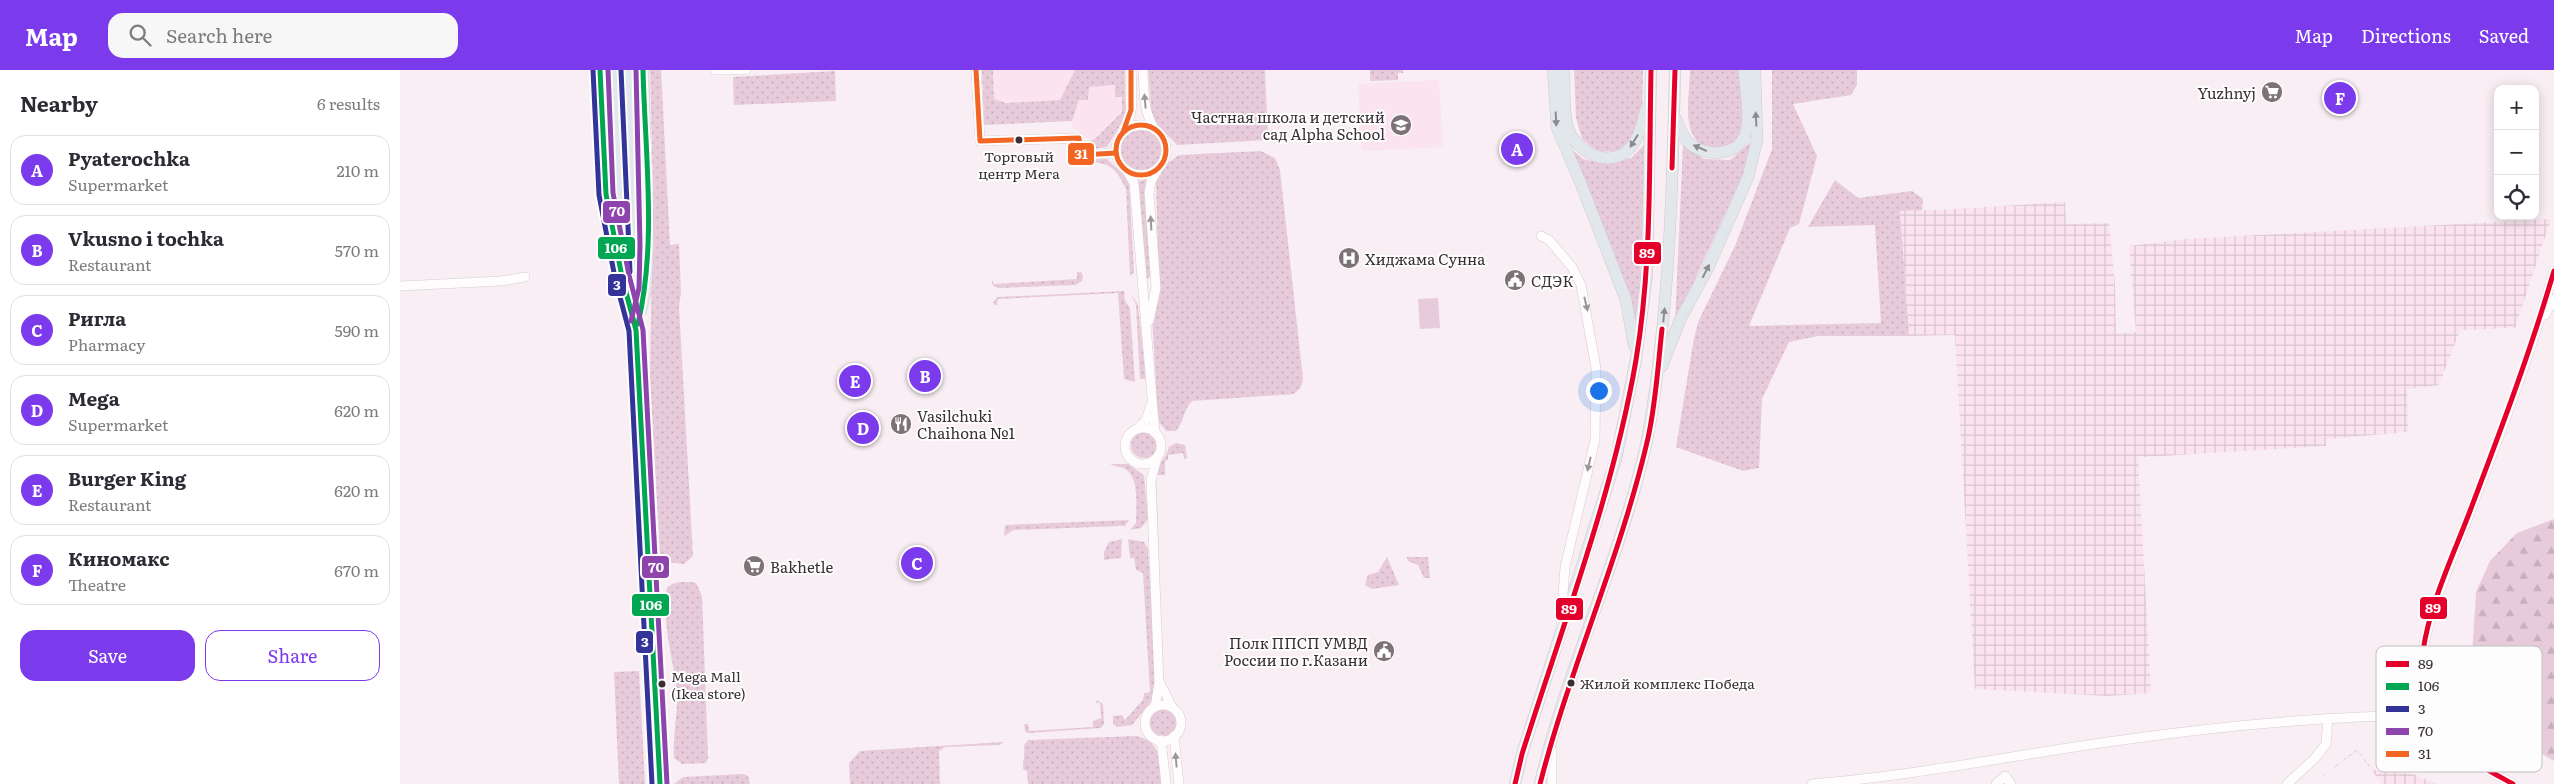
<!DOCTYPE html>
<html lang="en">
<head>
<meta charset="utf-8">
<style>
  body { margin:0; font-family:Literata,serif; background:#f7f7f7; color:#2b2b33 }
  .controls { position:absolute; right:15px; top:15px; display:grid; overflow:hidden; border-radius:10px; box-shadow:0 2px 12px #0003 }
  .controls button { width:45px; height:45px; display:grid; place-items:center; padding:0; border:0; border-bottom:1px solid #e1e1e2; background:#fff; color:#2b2b33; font:25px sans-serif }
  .you { position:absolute; left:1198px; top:320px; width:18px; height:18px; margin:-12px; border:4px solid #fff; border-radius:50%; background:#1a73e8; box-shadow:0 0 0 8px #1a73e833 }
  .badge { display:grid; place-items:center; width:32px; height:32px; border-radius:50%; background:#7c3aed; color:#fff; font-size:16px; font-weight:700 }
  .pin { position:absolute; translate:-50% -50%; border:2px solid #fff; box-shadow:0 1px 5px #0006 }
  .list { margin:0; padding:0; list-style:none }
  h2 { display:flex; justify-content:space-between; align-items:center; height:65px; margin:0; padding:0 20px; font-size:21px }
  h2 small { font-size:16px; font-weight:400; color:#7c7c81 }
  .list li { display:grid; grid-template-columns:32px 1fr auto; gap:15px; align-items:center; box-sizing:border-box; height:70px; margin:0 10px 10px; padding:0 10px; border:1px solid #e1e1e2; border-radius:15px }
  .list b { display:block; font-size:19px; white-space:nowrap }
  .list p { margin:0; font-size:16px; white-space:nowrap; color:#7c7c81 }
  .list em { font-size:16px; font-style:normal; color:#7c7c81 }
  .actions { display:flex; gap:10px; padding:15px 20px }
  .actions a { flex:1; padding:11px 0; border:1px solid #7c3aed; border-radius:15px; text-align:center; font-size:18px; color:#7c3aed }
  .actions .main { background:#7c3aed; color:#fff }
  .icon { flex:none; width:28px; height:28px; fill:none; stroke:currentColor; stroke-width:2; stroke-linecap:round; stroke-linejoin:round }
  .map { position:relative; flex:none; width:2154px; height:714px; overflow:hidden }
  header { display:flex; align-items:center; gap:30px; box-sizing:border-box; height:70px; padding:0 25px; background:#7c3aed; color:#fff }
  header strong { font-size:24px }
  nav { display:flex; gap:28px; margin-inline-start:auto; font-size:18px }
  .search { width:350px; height:45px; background:#f7f7f7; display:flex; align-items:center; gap:12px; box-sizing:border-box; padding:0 18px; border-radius:15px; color:#7c7c81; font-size:19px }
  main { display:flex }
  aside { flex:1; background:#fff }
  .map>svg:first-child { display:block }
  .built { fill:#fbe4f0 }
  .industrial { fill:url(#industrial-grid) }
  .green { fill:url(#green-dots) }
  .forest { fill:url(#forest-firs) }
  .pitch { fill:#e8cbda }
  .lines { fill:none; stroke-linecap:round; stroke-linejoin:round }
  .minor-casing { stroke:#d5ccd1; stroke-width:10 }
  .major-casing { stroke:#d1cbce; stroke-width:12 }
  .minor { stroke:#fefcfd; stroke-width:9 }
  .major { stroke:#e1e7ea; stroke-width:11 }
  .bus-1-casing { stroke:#fdfdfd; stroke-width:9 }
  .bus-2-casing { stroke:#fdfdfd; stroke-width:9 }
  .bus-3-casing { stroke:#fdfdfd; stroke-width:9 }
  .bus-4-casing { stroke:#fdfdfd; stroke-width:9 }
  .bus-5-casing { stroke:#fdfdfd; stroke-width:9 }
  .bus-1 { stroke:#e4002b; stroke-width:5 }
  .bus-2 { stroke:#00a651; stroke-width:5 }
  .bus-3 { stroke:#339; stroke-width:5 }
  .bus-4 { stroke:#8e44ad; stroke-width:5 }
  .bus-5 { stroke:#f26522; stroke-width:5 }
  .oneway { fill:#9c9698 }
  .oneway2 { fill:#8d8b8f }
  .bus-dot { fill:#392f34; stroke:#fdfdfd; stroke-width:2 }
  .labels { text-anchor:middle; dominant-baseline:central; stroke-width:4; stroke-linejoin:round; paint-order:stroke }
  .bus-label { font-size:14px; fill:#392f34; stroke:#fdfdfd; text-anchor:start }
  .poi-label { font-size:15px; fill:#392f34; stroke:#fdfdfd; text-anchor:start }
  .key { fill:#fdfdfd; stroke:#c2bfc1; stroke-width:1 }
  .key-label { font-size:14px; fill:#392f34 }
  .line-badge { stroke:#fdfdfd; stroke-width:2 }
  .badge-label { font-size:14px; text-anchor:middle; font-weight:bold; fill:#fff }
</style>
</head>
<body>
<header>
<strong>Map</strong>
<div class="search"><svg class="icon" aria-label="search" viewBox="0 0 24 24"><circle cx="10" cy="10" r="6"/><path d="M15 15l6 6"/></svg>Search here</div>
<nav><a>Map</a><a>Directions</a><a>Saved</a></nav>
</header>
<main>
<aside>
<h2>Nearby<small>6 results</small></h2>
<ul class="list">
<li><span class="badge">A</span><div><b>Pyaterochka</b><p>Supermarket</p></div><em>210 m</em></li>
<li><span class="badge">B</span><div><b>Vkusno i tochka</b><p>Restaurant</p></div><em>570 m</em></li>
<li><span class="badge">C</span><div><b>Ригла</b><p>Pharmacy</p></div><em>590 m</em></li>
<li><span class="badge">D</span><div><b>Mega</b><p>Supermarket</p></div><em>620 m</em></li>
<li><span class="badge">E</span><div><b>Burger King</b><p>Restaurant</p></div><em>620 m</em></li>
<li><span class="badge">F</span><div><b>Киномакс</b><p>Theatre</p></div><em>670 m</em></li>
</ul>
<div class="actions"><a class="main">Save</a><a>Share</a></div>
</aside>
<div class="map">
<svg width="2154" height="714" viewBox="0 0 2154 714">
  <defs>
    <pattern id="industrial-grid" width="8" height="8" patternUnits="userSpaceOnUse" patternTransform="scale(1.25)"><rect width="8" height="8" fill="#fbe4f0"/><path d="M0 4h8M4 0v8" fill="none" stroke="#d8c4ce"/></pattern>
    <pattern id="green-dots" width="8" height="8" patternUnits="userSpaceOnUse" patternTransform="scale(1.25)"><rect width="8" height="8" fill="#e8cbda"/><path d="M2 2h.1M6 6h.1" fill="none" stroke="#c8afbc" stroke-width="1.8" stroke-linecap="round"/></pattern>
    <pattern id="forest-firs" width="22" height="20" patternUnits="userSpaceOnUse" patternTransform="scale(1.25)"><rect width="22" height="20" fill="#e8cbda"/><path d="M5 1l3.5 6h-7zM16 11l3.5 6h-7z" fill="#c8afbc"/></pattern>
  </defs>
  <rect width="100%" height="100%" fill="#f9eef3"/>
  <g class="built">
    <path d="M593,0H675L661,30L606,33L594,29Z"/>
    <path d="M1039,10L1043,77L962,81L958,14Z"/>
    <path d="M715,15L722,27V42L695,69H688L672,56L673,46L679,30L688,17Z"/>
  </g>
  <g class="industrial">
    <path d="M1665,132L1666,154L1709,153L1715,214L1716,263L1736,262L1729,176L1786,169L2151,149L2115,258L2060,260L2039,315L2007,319L2008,362L1926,369V376L1745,387L1738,386L1751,623L1709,626L1575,619L1555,265L1509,266L1500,140H1539Z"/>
    <path d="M1957,679L1973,700L2013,704L2037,714H1982L1957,681L1912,714Z"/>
  </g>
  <g class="green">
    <path d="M250,0H261L270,175L279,174L281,222L279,237L293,486L284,494L267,492L260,485L250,308L253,121Z"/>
    <path d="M582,0H593L594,29L606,33L660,30L675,0H725L726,46L707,77L694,79L685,76L684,72L695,69L722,42V27H715V15L689,17L688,30H679L672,51L584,55Z"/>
    <path d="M748,0H865L868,70L777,75L752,49Z"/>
    <path d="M970,0H1003V3H998V10L970,11Z"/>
    <path d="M1174,0H1243L1242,65L1216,82L1197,81L1182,69L1176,48Z"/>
    <path d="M1290,0H1341C1343,23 1354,84 1315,78C1306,76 1297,74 1293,65C1284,47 1290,19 1290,0Z"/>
    <path d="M1372,0H1457V15L1451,25L1393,34L1417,86L1399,154L1390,158L1349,256L1481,253L1475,155L1408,157L1435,110L1458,128L1512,121L1523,129L1522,140L1500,141L1509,266H1418L1389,272L1362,329L1359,398L1343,401L1276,377L1294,268L1299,250L1335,176L1372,79Z"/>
    <path d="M435,1L436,31L334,35L333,7Z"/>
    <circle cx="741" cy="80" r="20"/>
    <path d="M1354,69L1350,85L1341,109L1275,253L1283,75L1304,89L1330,90Z"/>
    <path d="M1245,74L1243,207L1237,261L1229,221L1167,75L1183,89L1201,93L1231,88Z"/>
    <path d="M861,81L875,88L880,100L903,309L901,317L894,324L792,331C783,340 784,352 776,361H766L758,351L752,245L759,212L756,112L768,93L779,85Z"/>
    <path d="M691,89H707L729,110L734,202L730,206L726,119C717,100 710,91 688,93Z"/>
    <path d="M746,110L750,206L745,211L738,111Z"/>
    <path d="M677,202H681L683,206L682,211L676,215L600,218L593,216L592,209L594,214L677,209Z"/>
    <path d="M724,221L725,231L730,238L735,312L724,309L718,223L598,229L597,235H594L593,232L598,227Z"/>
    <path d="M731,224L738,235L746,309H740L736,235Z"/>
    <circle cx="744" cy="375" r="13"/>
    <path d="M776,373L785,375L787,388L784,389L783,383L768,385V390L765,391V405H756L759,487L755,405C758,394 766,388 769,377Z"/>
    <path d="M710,394H728L744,405L748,449L741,458L730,460L736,453C736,439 739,411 728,401C723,396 715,397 710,394Z"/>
    <path d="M729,450L725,456H721L614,460L604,466L605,455Z"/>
    <path d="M722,469L721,488L704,490V482L709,472Z"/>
    <path d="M728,469L744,472L748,479L757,624L732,655L717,657L713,654V646L722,645L725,650L743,630L744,623L750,622L743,503L736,500L734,488H730Z"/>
    <path d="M987,487L999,515L972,519L965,515L968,505L978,502Z"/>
    <path d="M1007,487H1028L1030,508H1024L1018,495L1008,491Z"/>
    <path d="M291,512L296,513L302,526L308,688L306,693L282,694L274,688C273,670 276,652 277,634C277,605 268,579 266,550C266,540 262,524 269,516C274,511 285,512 291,512Z"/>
    <path d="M239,601L245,714H219L214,602Z"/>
    <path d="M697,630L703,634L704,654L701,658L628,663L625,661L624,654H628L629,661L693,657V651L701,648L700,633H695Z"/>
    <circle cx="764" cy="653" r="14"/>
    <path d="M736,666C763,672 759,690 761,714H628L627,701L623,699C623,691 625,684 624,675L628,670Z"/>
    <path d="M603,672L600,675L545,677L539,681L540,714H450L449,693L460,681Z"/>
    <path d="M343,704L348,706L350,714H274L283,707Z"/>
  </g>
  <path class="forest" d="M2154,449V691L2110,665L2070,617L2076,522L2090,491L2117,463Z"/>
  <path class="pitch" d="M1038,228L1040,258L1020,259L1018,229Z"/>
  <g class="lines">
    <g class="minor-casing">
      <g id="minor">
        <path d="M315,0H346"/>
        <path d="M576,0L580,71L679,68L681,85L716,83"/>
        <path d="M743,0C744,21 743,41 755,60"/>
        <circle cx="741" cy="80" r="25"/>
        <path d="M724,61C735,41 732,22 731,0"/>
        <path d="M727,101L734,113L735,125L755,363"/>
        <path d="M1141,166L1149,170L1172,197L1181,215L1196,298L1195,370L1165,497L1161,552"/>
        <path d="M0,216L101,211L125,207"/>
        <path d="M2145,245L2154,229"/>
        <path d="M749,251L756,218L749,123L751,111L758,98"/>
        <circle cx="743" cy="376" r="18"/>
        <path d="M737,359L746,350L751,335"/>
        <path d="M760,613L772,637"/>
        <circle cx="763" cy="653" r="18"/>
        <path d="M755,637L759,613L751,410L757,388"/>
        <path d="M774,666L779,714"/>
        <path d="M761,670L766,714"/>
        <path d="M1152,714V680"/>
        <path d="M1412,714C1514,706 1614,685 1715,671C1819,656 1925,646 2030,645"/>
        <path d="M1596,714L1605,706L1611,714"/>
        <path d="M1887,714L1915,688L1926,674L1928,648"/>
        <path d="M2113,714C2082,697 2045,679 2030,645C2022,625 2019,595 2024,574C2035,526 2056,480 2073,434C2103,357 2132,280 2154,201"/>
      </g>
    </g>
    <g class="major-casing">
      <g id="major">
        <path d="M200,0L206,124L222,207L232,246"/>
        <path d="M216,0L228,201"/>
        <path d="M228,0L237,177L236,260L260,714"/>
        <path d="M1153,0L1157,58L1181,114L1226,230L1234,276"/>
        <path d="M1164,0C1165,17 1163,38 1167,55C1172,79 1206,99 1227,81C1239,71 1242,53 1246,39"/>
        <path d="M1276,49C1279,57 1282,66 1289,73C1304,87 1337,87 1345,65C1351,50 1345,17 1344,0"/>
        <path d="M241,241L246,219L248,175L243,0"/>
        <path d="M1262,296L1280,250L1308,198L1348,107L1357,70L1355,0"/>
        <path d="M1115,714L1122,684L1216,389L1236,289L1247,204L1251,0"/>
        <path d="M1140,714C1166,600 1219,493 1245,379C1253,344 1257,307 1261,271C1271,181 1273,90 1275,0"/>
      </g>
    </g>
    <use href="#minor" class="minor"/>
    <use href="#major" class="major"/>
    <g class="bus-1-casing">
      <g id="bus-1">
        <path d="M1272,98L1275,0"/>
        <path d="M1115,714L1122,684C1163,554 1213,424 1236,290C1252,194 1249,97 1251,0"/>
        <path d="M1140,714C1170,597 1221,486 1248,368C1256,332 1258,295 1262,259"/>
        <path d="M2113,714C2082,697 2045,679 2030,645C2022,626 2020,602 2023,581C2030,533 2053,486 2070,441C2100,362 2130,283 2154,201"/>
      </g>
    </g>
    <g class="bus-2-casing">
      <g id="bus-2">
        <path d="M200,0L206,124L222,207L236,260L260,714"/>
        <path d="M238,254C257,173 245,83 243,0"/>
      </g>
    </g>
    <g class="bus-3-casing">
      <g id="bus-3">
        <path d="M193,0L199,125L215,208L229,261L252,714"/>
        <path d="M221,0L230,202"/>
      </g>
    </g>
    <g class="bus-4-casing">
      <g id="bus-4">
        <path d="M208,0L213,123L229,205L243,260L267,714"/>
        <path d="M231,251L239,218L240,175L236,0"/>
      </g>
    </g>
    <g class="bus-5-casing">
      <g id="bus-5">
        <path d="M576,0L580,71L679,68L681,85L716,83"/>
        <circle cx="741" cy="80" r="25"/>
        <path d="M723,62L731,40V0"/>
      </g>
    </g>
    <use href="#bus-1" class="bus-1"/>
    <use href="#bus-2" class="bus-2"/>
    <use href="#bus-3" class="bus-3"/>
    <use href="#bus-4" class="bus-4"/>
    <use href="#bus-5" class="bus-5"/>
  </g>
  <defs><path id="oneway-solid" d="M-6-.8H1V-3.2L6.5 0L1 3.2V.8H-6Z" transform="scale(1.25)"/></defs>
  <g class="oneway">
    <use href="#oneway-solid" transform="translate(745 31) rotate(-95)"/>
    <use href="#oneway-solid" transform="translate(751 153) rotate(-93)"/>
    <use href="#oneway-solid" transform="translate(1186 234) rotate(77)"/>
    <use href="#oneway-solid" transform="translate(1189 394) rotate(103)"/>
    <use href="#oneway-solid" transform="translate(776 690) rotate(-95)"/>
  </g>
  <g class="oneway2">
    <use href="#oneway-solid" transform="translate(1156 49) rotate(87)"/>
    <use href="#oneway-solid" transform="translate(1356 49) rotate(-93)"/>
    <use href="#oneway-solid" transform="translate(1234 71) rotate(122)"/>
    <use href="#oneway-solid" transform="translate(1300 78) rotate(-156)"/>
    <use href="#oneway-solid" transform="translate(1306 201) rotate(-63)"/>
    <use href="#oneway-solid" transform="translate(1264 245) rotate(-84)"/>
  </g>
  <defs>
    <g id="supermarket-disc" transform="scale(1.125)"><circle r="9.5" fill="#7c7277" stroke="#fdfdfd"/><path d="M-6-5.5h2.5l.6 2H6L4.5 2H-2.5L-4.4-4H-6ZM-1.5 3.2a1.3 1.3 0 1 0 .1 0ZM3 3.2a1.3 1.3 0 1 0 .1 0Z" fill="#fff"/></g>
    <g id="school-disc" transform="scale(1.125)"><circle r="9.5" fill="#7c7277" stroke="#fdfdfd"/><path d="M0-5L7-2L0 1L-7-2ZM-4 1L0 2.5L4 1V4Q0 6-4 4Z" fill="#fff"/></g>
    <g id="hospital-disc" transform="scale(1.125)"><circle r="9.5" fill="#7c7277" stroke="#fdfdfd"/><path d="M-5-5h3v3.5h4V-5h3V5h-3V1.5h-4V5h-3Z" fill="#fff"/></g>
    <g id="civic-disc" transform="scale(1.125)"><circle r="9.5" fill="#7c7277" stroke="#fdfdfd"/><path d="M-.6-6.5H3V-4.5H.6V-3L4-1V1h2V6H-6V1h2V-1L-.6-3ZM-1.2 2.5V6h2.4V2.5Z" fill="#fff"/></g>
    <g id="restaurant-disc" transform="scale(1.125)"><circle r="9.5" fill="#7c7277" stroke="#fdfdfd"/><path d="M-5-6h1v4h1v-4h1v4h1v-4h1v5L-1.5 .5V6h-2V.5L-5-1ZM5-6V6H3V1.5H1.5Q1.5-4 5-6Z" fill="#fff"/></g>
  </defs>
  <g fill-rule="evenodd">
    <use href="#supermarket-disc" x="1872" y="22"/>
    <use href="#school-disc" x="1001" y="55"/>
    <use href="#hospital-disc" x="949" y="188"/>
    <use href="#civic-disc" x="1115" y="210"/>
    <use href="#restaurant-disc" x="501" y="354"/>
    <use href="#supermarket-disc" x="354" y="496"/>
    <use href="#civic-disc" x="984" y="581"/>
  </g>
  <g class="bus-dot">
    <circle cx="619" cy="70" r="4.5"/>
    <circle cx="1171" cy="613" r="4.5"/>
    <circle cx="262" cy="614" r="4.5"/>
  </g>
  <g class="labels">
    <g class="bus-label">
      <text x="619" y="86" text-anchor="middle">Торговый<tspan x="619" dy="17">центр Мега</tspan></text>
      <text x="271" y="606">Mega Mall<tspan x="271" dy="17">(Ikea store)</tspan></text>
      <text x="1180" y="613">Жилой комплекс Победа</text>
    </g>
    <g class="poi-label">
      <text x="1856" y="22" text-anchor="end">Yuzhnyj</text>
      <text x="985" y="46" text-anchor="end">Частная школа и детский<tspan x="985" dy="17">сад Alpha School</tspan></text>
      <text x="965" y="188">Хиджама Сунна</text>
      <text x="1131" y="210">СДЭК</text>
      <text x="517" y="345">Vasilchuki<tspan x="517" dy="17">Chaihona №1</tspan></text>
      <text x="370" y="496">Bakhetle</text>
      <text x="968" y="572" text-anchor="end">Полк ППСП УМВД<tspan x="968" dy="17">России по г.Казани</tspan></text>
    </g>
  </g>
  <rect x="1976" y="576" width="166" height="126" rx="8" class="key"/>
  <rect x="1986" y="591" width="23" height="6" fill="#e4002b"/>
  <rect x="1986" y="613" width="23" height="7" fill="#00a651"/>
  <rect x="1986" y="636" width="23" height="6" fill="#339"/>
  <rect x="1986" y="658" width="23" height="7" fill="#8e44ad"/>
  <rect x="1986" y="681" width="23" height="6" fill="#f26522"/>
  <g class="key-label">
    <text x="2018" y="599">89</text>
    <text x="2018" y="621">106</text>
    <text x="2018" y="644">3</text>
    <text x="2018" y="666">70</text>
    <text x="2018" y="689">31</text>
  </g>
  <g class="line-badge">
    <rect x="667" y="72" width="28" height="24" rx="5" fill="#f26522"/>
    <rect x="202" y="130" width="29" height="24" rx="5" fill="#8e44ad"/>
    <rect x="197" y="166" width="39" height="24" rx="5" fill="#00a651"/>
    <rect x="1233" y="171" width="29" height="24" rx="5" fill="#e4002b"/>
    <rect x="207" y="203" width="20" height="24" rx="5" fill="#339"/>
    <rect x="241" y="485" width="29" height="24" rx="5" fill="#8e44ad"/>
    <rect x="231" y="523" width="39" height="24" rx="5" fill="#00a651"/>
    <rect x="2019" y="526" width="29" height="24" rx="5" fill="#e4002b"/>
    <rect x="1155" y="527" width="29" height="24" rx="5" fill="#e4002b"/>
    <rect x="235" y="560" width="19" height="24" rx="5" fill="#339"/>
  </g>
  <g class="badge-label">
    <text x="681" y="89">31</text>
    <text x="217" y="146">70</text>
    <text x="216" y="183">106</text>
    <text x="1247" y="188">89</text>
    <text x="217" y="220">3</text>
    <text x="256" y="502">70</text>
    <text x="251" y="540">106</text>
    <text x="2033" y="543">89</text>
    <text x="1169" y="544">89</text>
    <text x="245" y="577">3</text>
  </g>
</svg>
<div class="controls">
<button>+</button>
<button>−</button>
<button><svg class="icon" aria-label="locate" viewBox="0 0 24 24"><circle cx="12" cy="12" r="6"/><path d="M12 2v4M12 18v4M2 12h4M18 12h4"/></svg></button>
</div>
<div class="you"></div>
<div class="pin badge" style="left:1117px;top:79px">A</div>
<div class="pin badge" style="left:525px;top:306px">B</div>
<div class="pin badge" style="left:517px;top:493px">C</div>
<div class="pin badge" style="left:463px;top:358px">D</div>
<div class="pin badge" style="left:455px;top:311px">E</div>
<div class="pin badge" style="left:1940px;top:28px">F</div>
</div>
</main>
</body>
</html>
